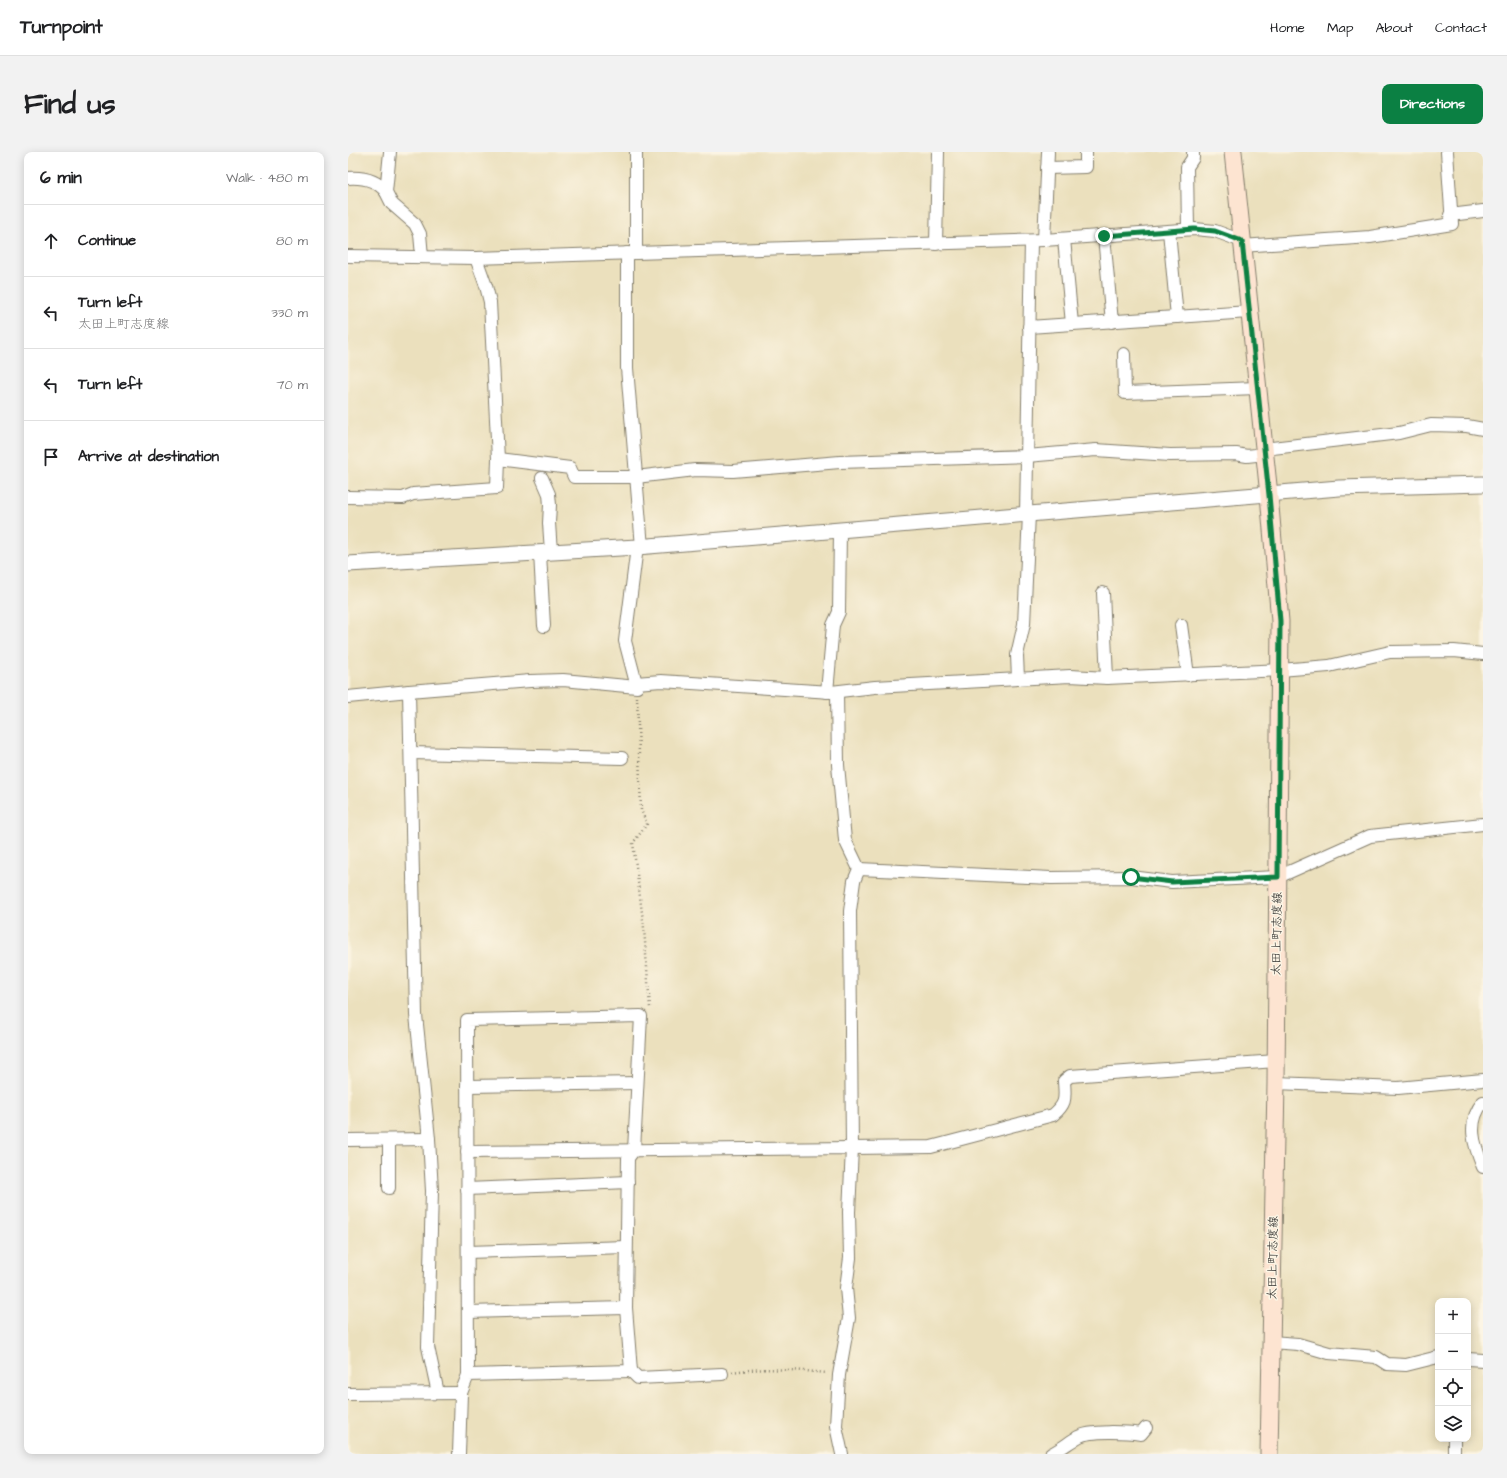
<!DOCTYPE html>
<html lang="en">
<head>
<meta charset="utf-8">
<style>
  body { margin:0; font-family:"Architects Daughter","Klee One",sans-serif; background:#f2f2f2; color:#202124 }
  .controls { position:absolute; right:12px; bottom:12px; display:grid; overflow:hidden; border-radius:8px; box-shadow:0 2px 10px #0003 }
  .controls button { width:36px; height:36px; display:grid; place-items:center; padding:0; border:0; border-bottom:1px solid #e0e0e0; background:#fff; color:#202124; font:20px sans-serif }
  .stop { position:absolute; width:12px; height:12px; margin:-9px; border:3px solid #0b8043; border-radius:50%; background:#fff }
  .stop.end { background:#0b8043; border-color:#fff; box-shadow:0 1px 4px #0008 }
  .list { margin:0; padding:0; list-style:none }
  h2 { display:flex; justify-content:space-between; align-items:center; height:52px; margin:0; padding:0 16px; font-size:17px }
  h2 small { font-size:13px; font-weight:400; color:#757577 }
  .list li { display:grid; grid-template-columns:26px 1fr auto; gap:12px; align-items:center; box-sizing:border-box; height:72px; padding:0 16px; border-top:1px solid #e0e0e0 }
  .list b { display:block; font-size:15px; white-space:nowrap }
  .list p { margin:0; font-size:13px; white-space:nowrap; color:#757577 }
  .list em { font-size:13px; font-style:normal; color:#757577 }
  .icon { flex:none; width:22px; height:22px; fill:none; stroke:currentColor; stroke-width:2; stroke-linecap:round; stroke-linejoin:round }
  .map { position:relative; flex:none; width:1135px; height:1302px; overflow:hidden; border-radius:8px }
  header { display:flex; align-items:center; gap:24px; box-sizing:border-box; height:56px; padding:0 20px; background:#fff; border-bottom:1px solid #e0e0e0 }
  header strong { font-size:19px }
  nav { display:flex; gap:22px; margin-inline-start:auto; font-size:14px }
  .intro { display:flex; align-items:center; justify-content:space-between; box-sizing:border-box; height:96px; padding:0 24px }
  h1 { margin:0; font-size:28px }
  .button { padding:10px 18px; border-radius:8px; background:#0b8043; color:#fff; font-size:14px; font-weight:700 }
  main { display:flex; gap:24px; padding:0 24px }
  aside { flex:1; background:#fff; border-radius:8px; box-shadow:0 2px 10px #0003 }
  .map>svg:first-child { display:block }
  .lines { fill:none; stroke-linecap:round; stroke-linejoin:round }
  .minor-casing { stroke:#847e6c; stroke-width:14 }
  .tertiary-casing { stroke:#847e6c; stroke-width:17 }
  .secondary-casing { stroke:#847e6c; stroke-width:19 }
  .path { stroke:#847e6c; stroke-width:2.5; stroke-dasharray:1 3; stroke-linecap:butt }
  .minor { stroke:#fff; stroke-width:12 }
  .tertiary { stroke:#fff; stroke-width:15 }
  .secondary { stroke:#fde4d1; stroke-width:17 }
  .route { stroke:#0b8043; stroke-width:5 }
  .labels { text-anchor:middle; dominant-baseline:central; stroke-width:3; stroke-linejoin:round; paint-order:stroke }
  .street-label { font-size:12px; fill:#1c1c1c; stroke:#fcf5e5 }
</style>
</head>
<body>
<header>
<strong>Turnpoint</strong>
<nav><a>Home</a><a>Map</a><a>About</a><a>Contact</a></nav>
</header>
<div class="intro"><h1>Find us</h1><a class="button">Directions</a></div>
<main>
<aside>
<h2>6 min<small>Walk · 480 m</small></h2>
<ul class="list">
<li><svg class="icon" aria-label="ahead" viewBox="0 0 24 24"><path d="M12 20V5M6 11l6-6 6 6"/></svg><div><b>Continue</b></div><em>80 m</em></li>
<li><svg class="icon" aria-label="left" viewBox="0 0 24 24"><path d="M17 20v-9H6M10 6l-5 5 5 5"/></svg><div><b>Turn left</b><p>太田上町志度線</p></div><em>330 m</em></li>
<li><svg class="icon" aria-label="left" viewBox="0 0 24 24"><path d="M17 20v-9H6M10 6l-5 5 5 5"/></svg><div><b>Turn left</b></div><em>70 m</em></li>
<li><svg class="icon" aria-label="arrive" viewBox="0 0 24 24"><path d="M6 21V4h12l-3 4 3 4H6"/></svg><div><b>Arrive at destination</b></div></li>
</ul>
</aside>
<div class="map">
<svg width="1135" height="1302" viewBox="0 0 1135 1302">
  <rect width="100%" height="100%" fill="#fcf5e5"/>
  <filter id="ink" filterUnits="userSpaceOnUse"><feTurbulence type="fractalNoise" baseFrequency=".025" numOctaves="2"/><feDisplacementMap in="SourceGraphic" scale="8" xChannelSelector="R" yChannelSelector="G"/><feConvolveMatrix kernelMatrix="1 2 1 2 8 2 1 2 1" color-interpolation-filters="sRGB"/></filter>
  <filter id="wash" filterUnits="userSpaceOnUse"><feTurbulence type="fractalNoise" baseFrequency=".012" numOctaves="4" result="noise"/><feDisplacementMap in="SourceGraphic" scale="16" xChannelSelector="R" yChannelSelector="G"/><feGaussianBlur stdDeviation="0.9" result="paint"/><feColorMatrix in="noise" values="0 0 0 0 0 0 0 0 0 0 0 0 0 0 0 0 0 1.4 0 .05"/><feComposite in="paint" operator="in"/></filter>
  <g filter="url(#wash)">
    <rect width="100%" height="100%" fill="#ebe0bd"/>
  </g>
  <g filter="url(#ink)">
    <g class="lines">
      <g class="minor-casing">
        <g id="minor">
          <path d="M42,0L38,40L44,52L67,72L72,82L74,104"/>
          <path d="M288,0V101"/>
          <path d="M699,16L738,15V0"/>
          <path d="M0,26C15,25 29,28 38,40"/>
          <path d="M1102,63L1135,59"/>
          <path d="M840,77L839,15L845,6V0"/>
          <path d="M821,79L829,165"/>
          <path d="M756,84L764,170"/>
          <path d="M716,87L724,172"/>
          <path d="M696,88L700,0"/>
          <path d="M588,92L590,0"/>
          <path d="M894,94L1022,85L1104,72L1099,0"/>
          <path d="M279,101V216L294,395"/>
          <path d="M0,104L128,106L696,88L847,77L867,79L894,89"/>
          <path d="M681,175L901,160"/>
          <path d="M776,202L777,241L909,236"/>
          <path d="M916,297L1051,281L1083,273L1119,274L1135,277"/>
          <path d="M150,307L222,316L226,325H288L347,318L385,319L492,310L679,304L748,298L822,303L888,302L899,304L917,302"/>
          <path d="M194,326L201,342L202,353L201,371L203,400"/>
          <path d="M0,345L55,346L65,342L149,336L150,307L142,150L138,134L128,106"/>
          <path d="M678,362L683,89"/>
          <path d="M289,395L277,489L288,531L313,529L483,540L527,535L722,524L759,526L932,518L981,514L1042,500L1106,499L1135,502"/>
          <path d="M192,401L196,474"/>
          <path d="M755,441L759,526"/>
          <path d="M833,473L840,523"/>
          <path d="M670,527L669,503L676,472L681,362"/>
          <path d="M61,539L182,529L215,528L289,535"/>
          <path d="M479,540L485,473L491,460L492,378"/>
          <path d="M489,540L490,613L497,688L511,717L506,729L502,759L504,996L583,995L705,963C719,951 717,946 716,929L722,924L928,909"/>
          <path d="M0,545L61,539L68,863L81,987L84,1039L80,1195L90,1241"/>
          <path d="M63,601L274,606"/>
          <path d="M511,717L703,726L783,725L824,730L930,725L1022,684L1135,672"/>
          <path d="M928,931L1050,936L1135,928"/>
          <path d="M119,934L289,931"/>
          <path d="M1135,950C1118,971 1126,993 1135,1015"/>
          <path d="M0,988L81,987"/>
          <path d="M41,988V1036"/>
          <path d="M119,1000L504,996L501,1060L502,1106L498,1136L501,1166L491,1223L488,1274L494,1302"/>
          <path d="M119,1037L280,1030"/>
          <path d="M120,1100L278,1095"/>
          <path d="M120,1160L278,1156"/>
          <path d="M923,1190L950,1192L981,1201L1028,1205L1039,1212L1058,1213L1090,1205"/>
          <path d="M1120,1207L1135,1208"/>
          <path d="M283,1219L290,1226L374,1222"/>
          <path d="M0,1242L113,1241"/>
          <path d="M111,1302L113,1241L120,1223L119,868L293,864L286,998L280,1006L278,1156L283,1219L120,1223"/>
          <path d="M703,1302C713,1297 720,1291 730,1285C742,1278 779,1280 793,1282L798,1276"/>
          <path d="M1106,1302V1287"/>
        </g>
      </g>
      <g class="tertiary-casing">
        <path id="tertiary" d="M0,412L289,395L991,336L1135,332"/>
      </g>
      <g class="secondary-casing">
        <path id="secondary" d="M885,0L921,343L932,469L928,931L921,1302"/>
      </g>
      <g class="path">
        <path d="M289,545L293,658L299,672L285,691L296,776L302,856"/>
        <path d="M384,1220C416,1215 447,1218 479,1221"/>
      </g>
      <use href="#minor" class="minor"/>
      <use href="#tertiary" class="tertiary"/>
      <use href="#secondary" class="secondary"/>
    </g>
  </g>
  <g class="lines" filter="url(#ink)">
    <path class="route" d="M756,84L846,77L867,79L894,89L921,343L932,469L930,725L824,730L783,725"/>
  </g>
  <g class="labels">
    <g class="street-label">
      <text transform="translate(929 782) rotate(-89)">太田上町志度線</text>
      <text transform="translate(925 1106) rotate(-89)">太田上町志度線</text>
    </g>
  </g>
</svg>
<div class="controls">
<button>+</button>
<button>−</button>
<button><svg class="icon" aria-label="locate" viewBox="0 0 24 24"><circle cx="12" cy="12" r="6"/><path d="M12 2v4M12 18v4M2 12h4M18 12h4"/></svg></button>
<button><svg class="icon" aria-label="layers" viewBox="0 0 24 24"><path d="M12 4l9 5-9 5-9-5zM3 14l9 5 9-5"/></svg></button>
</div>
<div class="stop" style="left:783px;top:725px"></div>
<div class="stop end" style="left:756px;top:84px"></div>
</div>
</main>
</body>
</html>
